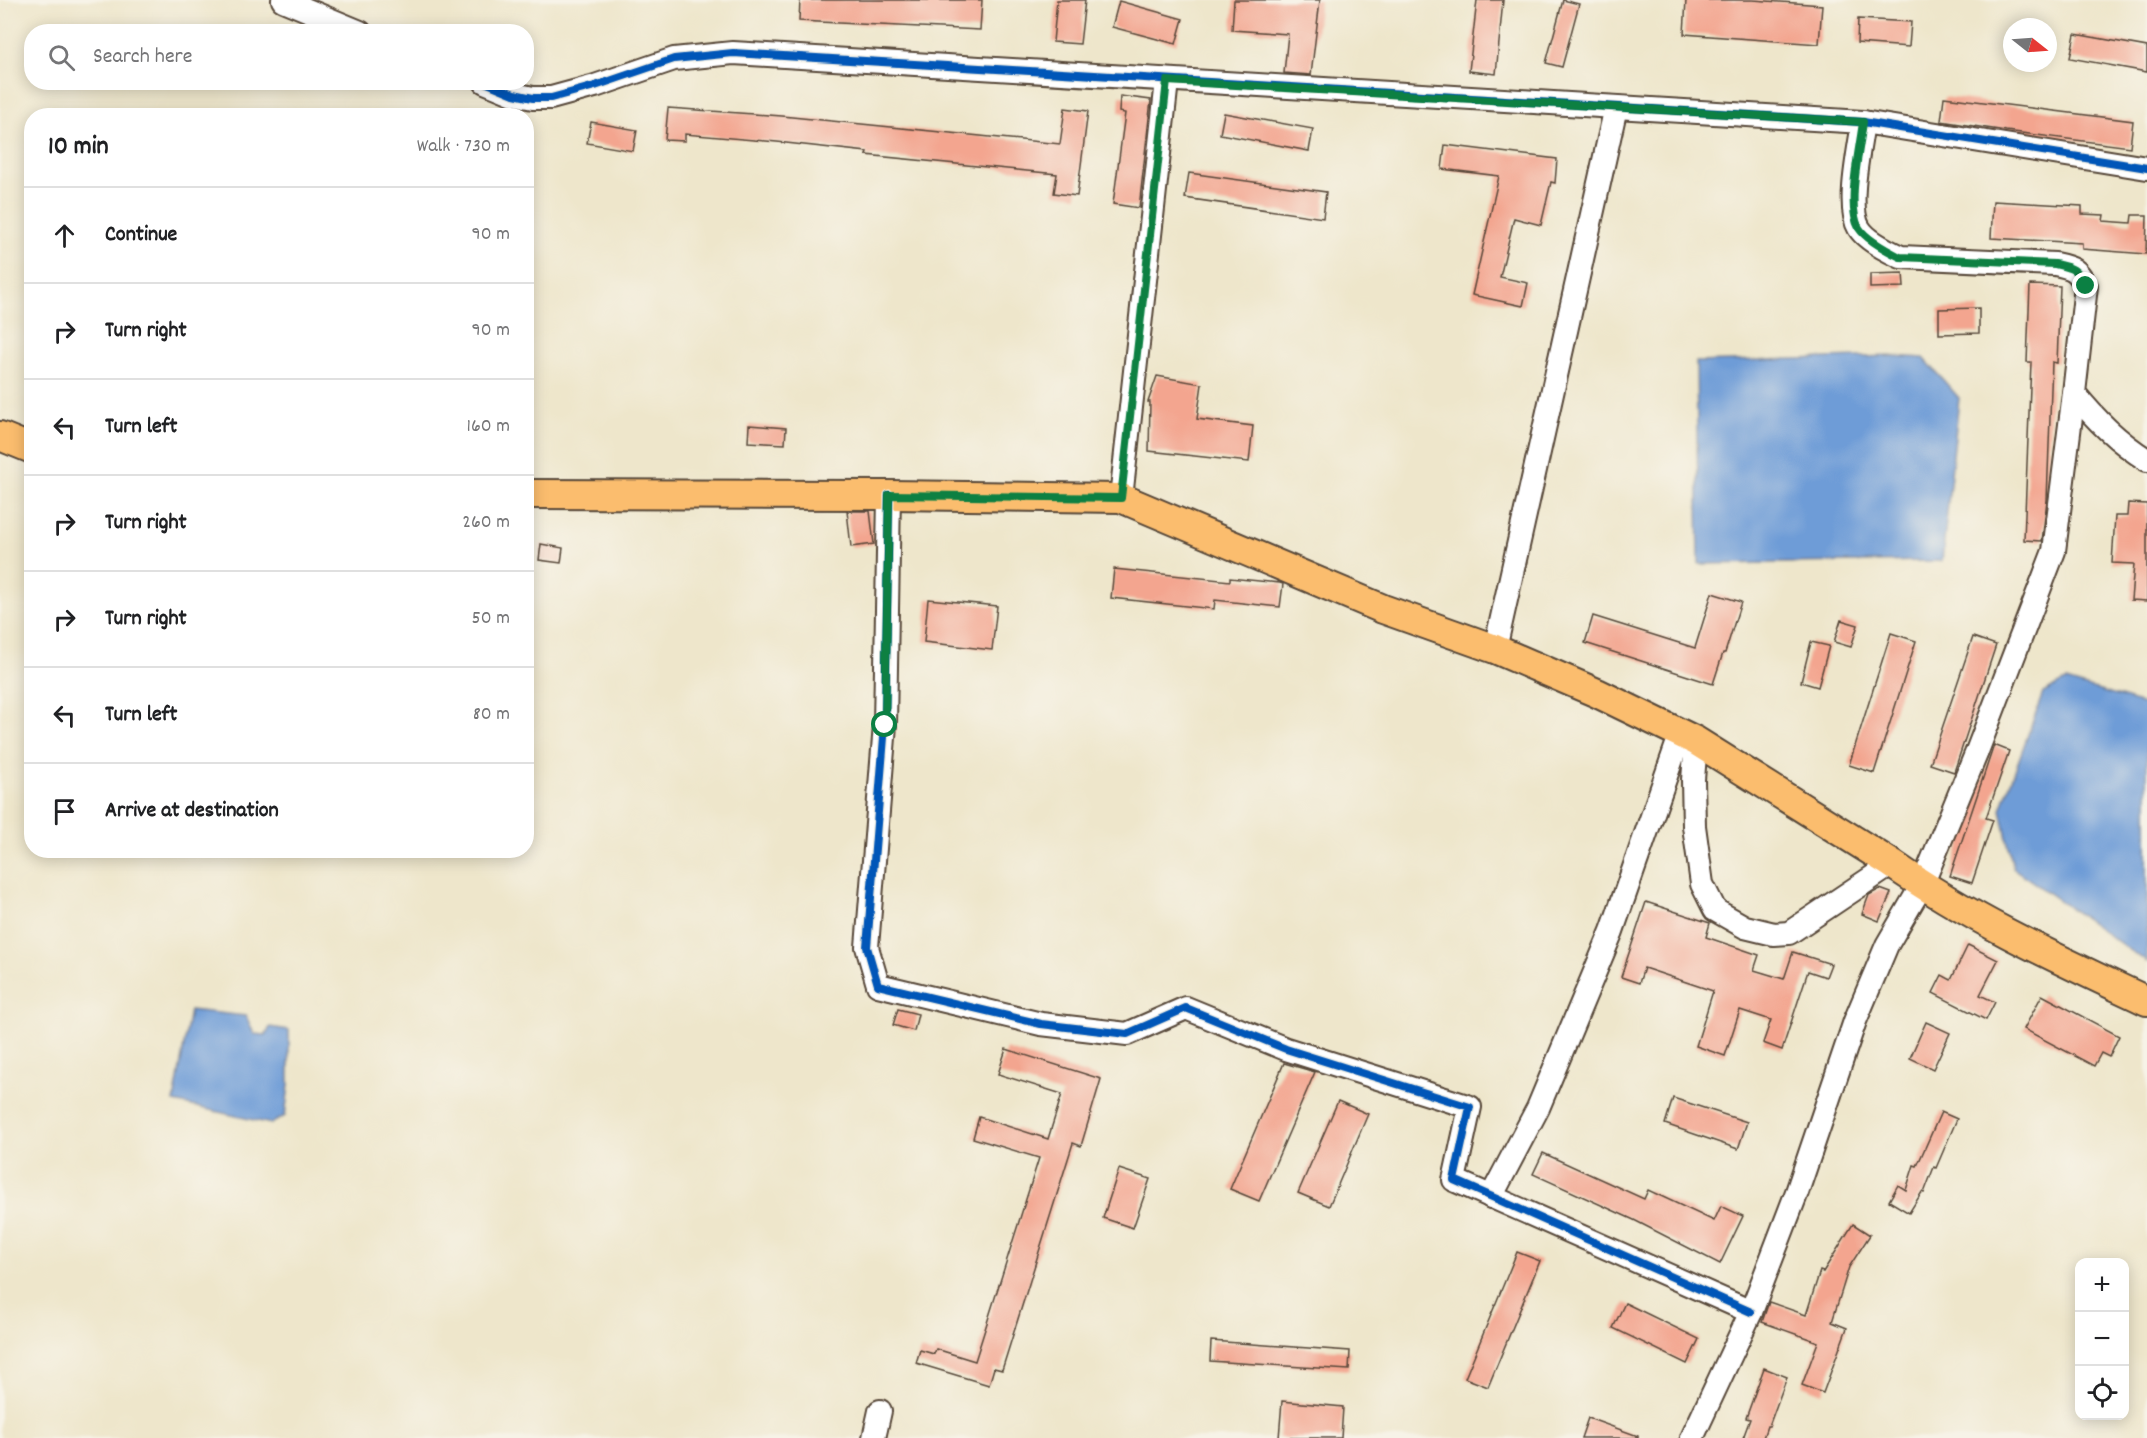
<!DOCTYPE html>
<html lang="en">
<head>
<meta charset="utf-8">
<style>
  body { margin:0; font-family:Dekko,sans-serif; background:#f6f6f6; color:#202124 }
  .controls { position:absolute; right:18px; bottom:18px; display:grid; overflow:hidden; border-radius:12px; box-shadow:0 3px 15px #0003 }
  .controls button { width:54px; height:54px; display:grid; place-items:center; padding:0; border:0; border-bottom:2px solid #e0e0e0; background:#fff; color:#202124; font:30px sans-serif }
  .compass { position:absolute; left:2003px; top:18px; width:54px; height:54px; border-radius:50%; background:#fff; box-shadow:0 3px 15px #0003; rotate:107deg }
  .stop { position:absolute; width:18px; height:18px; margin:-14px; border:4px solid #0b8043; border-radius:50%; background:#fff }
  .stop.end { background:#0b8043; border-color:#fff; box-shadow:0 2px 6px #0008 }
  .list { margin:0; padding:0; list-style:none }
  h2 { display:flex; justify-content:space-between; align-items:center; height:78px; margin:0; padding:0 24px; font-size:26px }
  h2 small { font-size:20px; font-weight:400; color:#757577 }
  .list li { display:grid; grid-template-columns:39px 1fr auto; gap:18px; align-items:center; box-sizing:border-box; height:96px; padding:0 24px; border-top:2px solid #e0e0e0 }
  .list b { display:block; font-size:22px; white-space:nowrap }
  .list em { font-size:20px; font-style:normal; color:#757577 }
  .icon { flex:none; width:33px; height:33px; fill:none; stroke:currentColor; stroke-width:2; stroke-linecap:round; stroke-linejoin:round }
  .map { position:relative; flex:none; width:2147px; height:1438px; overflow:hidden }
  .search { position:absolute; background:#fff; box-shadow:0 3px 15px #0003; left:24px; top:24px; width:510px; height:66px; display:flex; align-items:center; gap:15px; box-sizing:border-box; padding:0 21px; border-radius:24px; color:#757577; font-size:22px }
  .panel { position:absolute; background:#fff; box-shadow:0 3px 15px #0003; left:24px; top:108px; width:510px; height:750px; border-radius:24px }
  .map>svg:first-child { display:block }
  .water { fill:#6e9cd7; stroke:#54637a; stroke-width:1.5 }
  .building { fill:#f3a58f }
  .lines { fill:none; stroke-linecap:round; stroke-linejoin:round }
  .minor-casing { stroke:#564638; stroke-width:26 }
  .major-casing { stroke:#564638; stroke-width:32 }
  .minor { stroke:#fff; stroke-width:22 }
  .major { stroke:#fbbd6e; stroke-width:28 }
  .cycleway-casing { stroke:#f7f3e8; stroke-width:11 }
  .cycleway { stroke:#0057b8; stroke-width:8 }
  .route { stroke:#0b8043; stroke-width:8 }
</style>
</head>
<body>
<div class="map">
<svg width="2147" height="1438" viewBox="0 0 2147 1438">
  <rect width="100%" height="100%" fill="#f7f3e8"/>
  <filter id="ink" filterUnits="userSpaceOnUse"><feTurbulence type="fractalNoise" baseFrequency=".0167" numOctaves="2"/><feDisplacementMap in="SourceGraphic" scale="12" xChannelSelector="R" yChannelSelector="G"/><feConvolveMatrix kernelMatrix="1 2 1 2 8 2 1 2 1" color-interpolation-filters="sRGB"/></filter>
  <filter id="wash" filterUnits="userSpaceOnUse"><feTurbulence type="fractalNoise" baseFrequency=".008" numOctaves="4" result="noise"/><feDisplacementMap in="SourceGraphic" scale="24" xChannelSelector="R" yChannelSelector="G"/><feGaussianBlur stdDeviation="1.35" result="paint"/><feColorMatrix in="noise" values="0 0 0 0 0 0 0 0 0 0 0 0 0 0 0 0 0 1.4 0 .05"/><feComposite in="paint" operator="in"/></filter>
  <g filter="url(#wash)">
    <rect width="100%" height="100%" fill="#eee6cb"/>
    <g class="water">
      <path d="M1893,356L1924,358L1959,398L1942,561L1699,564L1696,362Z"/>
      <path d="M2066,681L2147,705V962L2013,868L2001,809L2043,693Z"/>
      <path d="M190,1010L246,1016L254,1034L266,1035L270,1027L289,1030V1085L285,1116L271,1124L174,1102Z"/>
    </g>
    <g id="blocks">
      <g class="building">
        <path d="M800,0H982L980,30L799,21Z"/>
        <path d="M1057,0H1085L1080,44L1053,42Z"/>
        <path d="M1234,0H1320L1311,75L1284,73L1288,34L1232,30Z"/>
        <path d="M1477,0H1503L1496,74L1469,71Z"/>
        <path d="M1563,0L1579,4L1562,67L1546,63Z"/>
        <path d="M1686,0H1753L1822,5L1819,44L1684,34Z"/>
        <path d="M1119,1L1183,19L1176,44L1112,27Z"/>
        <path d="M1858,19L1911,22L1909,47L1857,43Z"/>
        <path d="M2075,34L2147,47V72L2070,58Z"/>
        <path d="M1120,96L1151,100L1139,208L1113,204L1125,113L1119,112Z"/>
        <path d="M1944,97L2133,121L2130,147L2006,131L1941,121Z"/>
        <path d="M668,108L782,116L1060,144L1065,108L1088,111L1077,196L1054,193L1057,174L866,155L867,152L777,142L685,134V141L665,140Z"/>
        <path d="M1224,113L1313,129L1309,151L1220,134Z"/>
        <path d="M591,122L637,130L633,151L587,143Z"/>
        <path d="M1445,145L1557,159L1555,183L1551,182L1541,225L1514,218L1500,277L1528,283L1523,306L1472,295L1499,176L1442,169Z"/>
        <path d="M1189,173L1326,192L1323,218L1185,198Z"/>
        <path d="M1993,201L2082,206V214L2104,215L2103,221L2131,223L2132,215H2147L2146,254L2082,249V243L1991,238Z"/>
        <path d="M1903,273L1904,287L1870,288V274Z"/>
        <path d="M2030,285L2060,286L2057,363L2052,362L2047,500L2042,541L2024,540L2031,362H2027Z"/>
        <path d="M1979,308V333L1939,334V309Z"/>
        <path d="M1157,376L1202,384L1197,419L1253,426L1249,462L1149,451L1150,402H1148Z"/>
        <path d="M749,425L786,428L785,444L748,442Z"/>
        <path d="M2128,503L2147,504V601L2131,600L2134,564L2112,563L2115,516H2127Z"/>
        <path d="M847,511H870L874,544L851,547Z"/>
        <path d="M541,544L563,548L561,563L539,560Z"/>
        <path d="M1114,569L1230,581V578L1280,583L1283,584L1280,607L1215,600L1214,609L1111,598Z"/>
        <path d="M1712,593L1741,602L1725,653H1723L1713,684L1585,643L1593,616L1695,648Z"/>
        <path d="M928,599L997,606L992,650L924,642Z"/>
        <path d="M1841,620L1858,625L1851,647L1834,642Z"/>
        <path d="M1891,633L1916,641L1874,773L1849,765Z"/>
        <path d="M1973,637L1996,645L1954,772L1930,764Z"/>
        <path d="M1811,642L1829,646L1818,687L1801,682Z"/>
        <path d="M1994,745L2009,751L1986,818L1993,820L1972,883L1950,876Z"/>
        <path d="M1880,889L1891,893L1879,921L1862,914L1869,895Z"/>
        <path d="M1646,902L1710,923L1706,937L1759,955L1754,970L1784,979L1793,952L1831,964L1826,977L1808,971L1782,1050L1763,1043L1771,1020L1740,1010L1725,1056L1696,1046L1713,991L1644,968L1639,983L1621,977Z"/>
        <path d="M1968,945L1998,960L1980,995L1995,1002L1986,1020L1933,993L1942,975L1951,980Z"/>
        <path d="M2042,995L2119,1036L2109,1057L2101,1053L2094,1066L2024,1029Z"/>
        <path d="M898,1009L918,1014L914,1031L893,1025Z"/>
        <path d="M1926,1022L1950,1033L1933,1069L1910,1058Z"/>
        <path d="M1006,1049L1101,1079L1081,1146L1073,1143L1002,1370L994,1368L989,1385L916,1363L920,1350L934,1354L936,1349L975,1361L1039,1158L973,1138L979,1117L1048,1139L1062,1094L998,1074Z"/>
        <path d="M1284,1063L1315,1072L1259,1201L1230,1189Z"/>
        <path d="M1673,1098L1747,1122L1738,1149L1665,1124Z"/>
        <path d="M1338,1101L1368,1114L1329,1206L1298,1193Z"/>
        <path d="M1941,1112L1957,1119L1936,1168L1934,1167L1924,1193L1922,1192L1909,1213L1889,1201L1898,1185L1906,1190L1914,1165L1917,1166Z"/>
        <path d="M1543,1153L1644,1199L1648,1190L1714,1221L1721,1206L1743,1216L1720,1264L1634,1220L1533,1174Z"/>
        <path d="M1119,1169L1150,1179L1133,1228L1103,1218Z"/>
        <path d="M1853,1224L1870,1235L1849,1267L1832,1322L1847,1328L1823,1393L1802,1385L1818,1342L1762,1322L1769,1302L1806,1315L1820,1271L1823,1272Z"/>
        <path d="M1517,1252L1540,1261L1488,1387L1465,1378Z"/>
        <path d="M1625,1303L1699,1339L1687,1364L1613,1328Z"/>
        <path d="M1211,1341L1350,1351L1349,1370L1210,1361Z"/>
        <path d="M1764,1368L1787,1377L1769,1426H1767L1763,1438H1743L1750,1419L1746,1418Z"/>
        <path d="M1282,1401L1343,1407L1341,1438H1279Z"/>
        <path d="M1588,1418L1638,1436V1438H1581Z"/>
      </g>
    </g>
  </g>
  <g filter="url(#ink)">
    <use href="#blocks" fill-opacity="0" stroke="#564638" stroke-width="1.5"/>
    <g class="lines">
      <g class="minor-casing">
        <g id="minor">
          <path d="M283,0L360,32"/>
          <path d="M485,82L514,94L533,98H551L595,86L674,59L733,53L1863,122L2147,168"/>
          <path d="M1863,122C1860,147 1846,206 1859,228C1866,240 1888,251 1901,257L2055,264C2074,268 2077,269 2086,286L2074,393C2096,420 2117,441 2147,460"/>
          <path d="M889,495L885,725L867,947L878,985L1041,1024L1127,1034L1186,1008L1286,1049L1470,1107L1454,1180L1751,1312"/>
          <path d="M1121,498L1167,81"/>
          <path d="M1495,649L1616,107"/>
          <path d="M1696,741L1693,780L1694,826L1702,884L1715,910L1745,927L1774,934L1789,933L1892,864"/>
          <path d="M1491,1197L1538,1108L1612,931L1681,733"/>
          <path d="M874,1438L880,1411"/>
          <path d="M1692,1438L1751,1312L1797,1192L1855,1021L1887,945L1922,885L1976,754L2054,551L2074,393"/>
        </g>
      </g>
      <g class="major-casing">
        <g id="major">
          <path d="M0,436L32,449"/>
          <path d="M526,494L889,495L1121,498L1383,609L1495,649L1597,693L1696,741L1892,864C1972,920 2060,960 2147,1001"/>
        </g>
      </g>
      <use href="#minor" class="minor"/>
      <use href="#major" class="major"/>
      <g class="cycleway-casing">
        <g id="cycleway">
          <path d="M485,82L514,94L533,98H551L595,86L674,59L733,53L1863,122L2147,168"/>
          <path d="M889,495L885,725L867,947L878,985L1041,1024L1127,1034L1186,1008L1286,1049L1470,1107L1454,1180L1751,1312"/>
        </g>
      </g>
      <use href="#cycleway" class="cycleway"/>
    </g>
  </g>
  <g class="lines" filter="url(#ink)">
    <path class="route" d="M885,725L889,495L1121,498L1167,81L1863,122C1860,148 1846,206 1859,228C1866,239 1888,251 1900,257L2055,264C2073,268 2077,269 2086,286"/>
  </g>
</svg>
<div class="controls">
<button>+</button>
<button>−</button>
<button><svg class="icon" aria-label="locate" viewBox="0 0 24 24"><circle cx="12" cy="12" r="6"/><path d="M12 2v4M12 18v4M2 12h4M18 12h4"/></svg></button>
</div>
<svg class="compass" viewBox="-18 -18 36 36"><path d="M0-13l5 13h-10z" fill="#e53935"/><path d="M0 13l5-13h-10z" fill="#757577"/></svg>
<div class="stop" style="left:885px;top:725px"></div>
<div class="stop end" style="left:2086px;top:286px"></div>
<div class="search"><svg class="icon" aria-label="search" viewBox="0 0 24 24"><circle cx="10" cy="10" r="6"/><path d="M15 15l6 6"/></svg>Search here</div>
<section class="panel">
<h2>10 min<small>Walk · 730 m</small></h2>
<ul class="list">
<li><svg class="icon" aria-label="ahead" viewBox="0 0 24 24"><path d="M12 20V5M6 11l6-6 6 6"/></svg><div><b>Continue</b></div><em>90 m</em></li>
<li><svg class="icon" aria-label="right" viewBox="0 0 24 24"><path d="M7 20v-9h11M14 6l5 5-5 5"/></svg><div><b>Turn right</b></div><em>90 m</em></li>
<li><svg class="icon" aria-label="left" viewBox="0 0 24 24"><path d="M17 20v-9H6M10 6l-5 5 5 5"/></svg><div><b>Turn left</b></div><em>160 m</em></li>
<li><svg class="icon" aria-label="right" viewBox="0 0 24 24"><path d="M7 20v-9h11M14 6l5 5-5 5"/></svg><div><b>Turn right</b></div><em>260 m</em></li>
<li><svg class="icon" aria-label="right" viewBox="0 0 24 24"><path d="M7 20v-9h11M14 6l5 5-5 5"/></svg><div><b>Turn right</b></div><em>50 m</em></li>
<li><svg class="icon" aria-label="left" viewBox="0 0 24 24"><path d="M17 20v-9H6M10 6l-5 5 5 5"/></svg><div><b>Turn left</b></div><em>80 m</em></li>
<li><svg class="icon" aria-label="arrive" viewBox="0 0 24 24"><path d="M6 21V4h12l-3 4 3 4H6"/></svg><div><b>Arrive at destination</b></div></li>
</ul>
</section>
</div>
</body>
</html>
